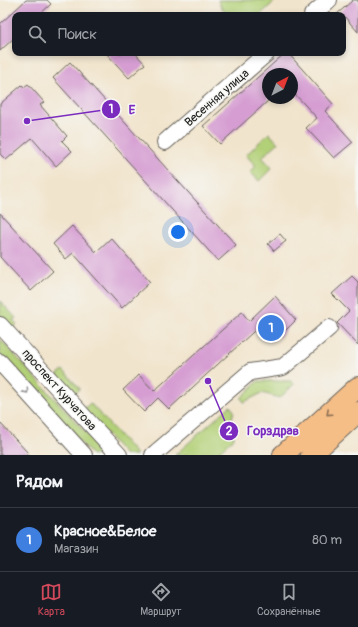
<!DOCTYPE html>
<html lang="ru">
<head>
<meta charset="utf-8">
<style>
  body { margin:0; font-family:Pangolin,sans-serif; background:#20242c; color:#f1f3f6 }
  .compass { position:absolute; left:262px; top:68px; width:36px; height:36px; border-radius:50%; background:#171b24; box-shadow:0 2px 6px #0003; rotate:42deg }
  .you { position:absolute; left:178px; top:232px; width:14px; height:14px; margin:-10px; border:3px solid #fff; border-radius:50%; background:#1a73e8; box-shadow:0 0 0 6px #1a73e833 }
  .badge { display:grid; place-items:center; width:26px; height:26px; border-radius:50%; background:#d1495b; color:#fff; font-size:13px; font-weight:700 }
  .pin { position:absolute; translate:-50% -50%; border:2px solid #fff; box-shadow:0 1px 4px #0006 }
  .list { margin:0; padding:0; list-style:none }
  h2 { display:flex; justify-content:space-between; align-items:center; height:52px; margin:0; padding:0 16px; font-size:17px }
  h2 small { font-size:13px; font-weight:400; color:#9ea1a6 }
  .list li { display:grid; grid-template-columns:26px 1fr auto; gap:12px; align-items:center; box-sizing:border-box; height:64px; padding:0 16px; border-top:1px solid #363941 }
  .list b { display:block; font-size:15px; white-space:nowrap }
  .list p { margin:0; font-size:13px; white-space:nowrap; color:#9ea1a6 }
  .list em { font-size:13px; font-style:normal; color:#9ea1a6 }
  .icon { flex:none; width:22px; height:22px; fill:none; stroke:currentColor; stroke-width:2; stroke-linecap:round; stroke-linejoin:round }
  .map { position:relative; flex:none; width:358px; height:455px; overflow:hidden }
  .search { position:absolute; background:#171b24; box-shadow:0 2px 6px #0003; left:12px; right:12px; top:12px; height:44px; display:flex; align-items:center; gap:10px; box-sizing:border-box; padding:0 14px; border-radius:8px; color:#9ea1a6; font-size:15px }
  .sheet { height:116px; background:#171b24 }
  nav { display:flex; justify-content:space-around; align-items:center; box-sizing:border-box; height:56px; border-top:1px solid #363941; background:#171b24; font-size:11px; color:#9ea1a6 }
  nav a { display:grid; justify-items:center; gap:2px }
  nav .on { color:#d1495b }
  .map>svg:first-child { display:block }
  .green { fill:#b2d077; stroke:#67764a }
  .building { fill:#d59dd2 }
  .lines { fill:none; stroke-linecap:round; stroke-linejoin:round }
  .minor-casing { stroke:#67625a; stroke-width:18 }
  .major-casing { stroke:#67625a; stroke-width:22 }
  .minor { stroke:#fff; stroke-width:16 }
  .major { stroke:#f6be87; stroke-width:20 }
  .oneway { stroke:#999 }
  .oneway2 { stroke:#896d52 }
  .labels { text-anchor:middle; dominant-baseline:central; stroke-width:3; stroke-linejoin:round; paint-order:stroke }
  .street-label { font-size:12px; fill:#1c1c1c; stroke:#f6f6f2 }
  .leader { fill:none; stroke:#7b2cbf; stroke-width:1.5 }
  .callout-dot { fill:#7b2cbf; stroke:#f6f6f2; stroke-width:1.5 }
  .mark-label { font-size:12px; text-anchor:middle; font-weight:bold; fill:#fff }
  .callout-label { font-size:13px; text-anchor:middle; font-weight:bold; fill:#7b2cbf; stroke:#f6f6f2; stroke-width:3; stroke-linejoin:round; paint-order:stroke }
</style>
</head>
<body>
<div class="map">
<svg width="358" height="455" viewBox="0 0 358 455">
  <rect width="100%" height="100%" fill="#f6f6f2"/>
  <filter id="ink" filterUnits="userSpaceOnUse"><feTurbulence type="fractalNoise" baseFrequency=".025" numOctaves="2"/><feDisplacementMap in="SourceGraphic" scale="8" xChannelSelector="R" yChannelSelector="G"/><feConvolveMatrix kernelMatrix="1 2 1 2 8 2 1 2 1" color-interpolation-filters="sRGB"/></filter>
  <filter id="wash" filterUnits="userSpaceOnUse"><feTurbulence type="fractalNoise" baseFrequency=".012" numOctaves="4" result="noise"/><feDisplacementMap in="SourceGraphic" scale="16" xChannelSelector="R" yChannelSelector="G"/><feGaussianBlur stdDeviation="0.9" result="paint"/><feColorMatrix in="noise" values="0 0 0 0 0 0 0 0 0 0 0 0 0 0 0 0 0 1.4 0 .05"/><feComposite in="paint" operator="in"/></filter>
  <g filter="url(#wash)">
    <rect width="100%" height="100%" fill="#f1e4cc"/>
    <g class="green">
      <path d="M218,0H276L260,15C241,15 225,21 218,0Z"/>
      <path d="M269,133L278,143L262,157L272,168L259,181L250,172L256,166L246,155Z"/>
      <path d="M0,301L16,318L13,320L17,324L13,328L0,317Z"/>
      <path d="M0,339L106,455H92L0,354Z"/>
      <path d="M63,370L80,389L71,396L58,382L60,379L57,375Z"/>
      <path d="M258,381H291L294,384L280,398L262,393L244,402L241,398Z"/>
      <path d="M90,403L137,455H125L84,409Z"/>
      <path d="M230,406L234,411L231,422L234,438L215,455H175Z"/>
    </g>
    <g id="blocks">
      <g class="building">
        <path d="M26,0H47L51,4L39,15H15V37L0,51V24Z"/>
        <path d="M353,0H358V32L343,15H336Z"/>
        <path d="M106,53H135L145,64L129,78Z"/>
        <path d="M285,53H288L333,104L325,111L353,142L334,158L306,128L317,118L292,91V74H268V101L220,144L203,126Z"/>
        <path d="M70,62L236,245L218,261L53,78Z"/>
        <path d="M28,84L44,102L40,105L67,136L62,141L72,151L56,166L32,138L6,160L0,154V104L22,85L24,87Z"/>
        <path d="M0,213L53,271L31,291L0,257Z"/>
        <path d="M72,226L96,252L111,238L150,282L122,308L73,253L66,259L53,244Z"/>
        <path d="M280,234L286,241L274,251L268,244Z"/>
        <path d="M352,276L358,282V345L337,323L349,311L332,294Z"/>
        <path d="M275,296L296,320L279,337L265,321L169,409L158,398L144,412L123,390L139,375L154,391L242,312L249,321Z"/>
        <path d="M0,423L30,455H0Z"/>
      </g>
    </g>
  </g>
  <g filter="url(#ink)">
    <use href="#blocks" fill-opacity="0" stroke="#67625a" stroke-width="1"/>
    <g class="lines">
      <g class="minor-casing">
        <g id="minor">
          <path d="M312,15L329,0"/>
          <path d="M165,142L267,53"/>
          <path d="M0,325L119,455"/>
          <path d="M0,362L84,455"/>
          <path d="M153,455L250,372L283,367L329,328"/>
        </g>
      </g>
      <g class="major-casing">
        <g id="major">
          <path d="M283,455L358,387"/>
          <path d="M311,455L358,412"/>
        </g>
      </g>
      <use href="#minor" class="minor"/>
      <use href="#major" class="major"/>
    </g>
    <defs><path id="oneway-chevron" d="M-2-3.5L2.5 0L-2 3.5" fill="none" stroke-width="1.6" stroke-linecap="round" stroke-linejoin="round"/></defs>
    <use class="oneway" href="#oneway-chevron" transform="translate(26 391) rotate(48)"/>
    <use class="oneway2" href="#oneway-chevron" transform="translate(329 413) rotate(138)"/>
  </g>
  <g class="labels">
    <g class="street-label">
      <text transform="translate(217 98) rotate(-41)">Весенняя улица</text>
      <text transform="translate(59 390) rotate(48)">проспект Курчатова</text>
    </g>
  </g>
  <path class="leader" d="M27 121L111 109M208 381L229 431"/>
  <g class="callout-dot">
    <circle cx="27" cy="121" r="4"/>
    <circle cx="208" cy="381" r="4"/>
    <circle cx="111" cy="109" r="10"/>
    <circle cx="229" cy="431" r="10"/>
  </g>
  <g class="mark-label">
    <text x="111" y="113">1</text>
    <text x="229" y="435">2</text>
  </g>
  <g class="callout-label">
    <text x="132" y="114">Е</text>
    <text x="273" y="435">Горздрав</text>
  </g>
</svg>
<svg class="compass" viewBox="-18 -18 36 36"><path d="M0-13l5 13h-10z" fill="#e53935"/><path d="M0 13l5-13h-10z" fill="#9ea1a6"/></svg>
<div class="you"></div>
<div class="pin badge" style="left:271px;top:328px;background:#3f7fe0">1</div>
<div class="search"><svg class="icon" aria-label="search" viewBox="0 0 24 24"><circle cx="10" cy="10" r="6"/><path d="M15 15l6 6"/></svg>Поиск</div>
</div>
<section class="sheet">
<h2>Рядом<small></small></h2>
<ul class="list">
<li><span class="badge" style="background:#3f7fe0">1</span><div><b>Красное&amp;Белое</b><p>Магазин</p></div><em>80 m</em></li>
</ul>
</section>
<nav>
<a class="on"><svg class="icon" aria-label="map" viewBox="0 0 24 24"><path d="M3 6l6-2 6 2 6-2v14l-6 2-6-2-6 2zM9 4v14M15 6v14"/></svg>Карта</a>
<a><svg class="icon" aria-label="directions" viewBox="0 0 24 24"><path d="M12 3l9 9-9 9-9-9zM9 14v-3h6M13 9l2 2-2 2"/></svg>Маршрут</a>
<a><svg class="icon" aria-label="saved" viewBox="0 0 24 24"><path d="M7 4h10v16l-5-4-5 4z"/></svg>Сохранённые</a>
</nav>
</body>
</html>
